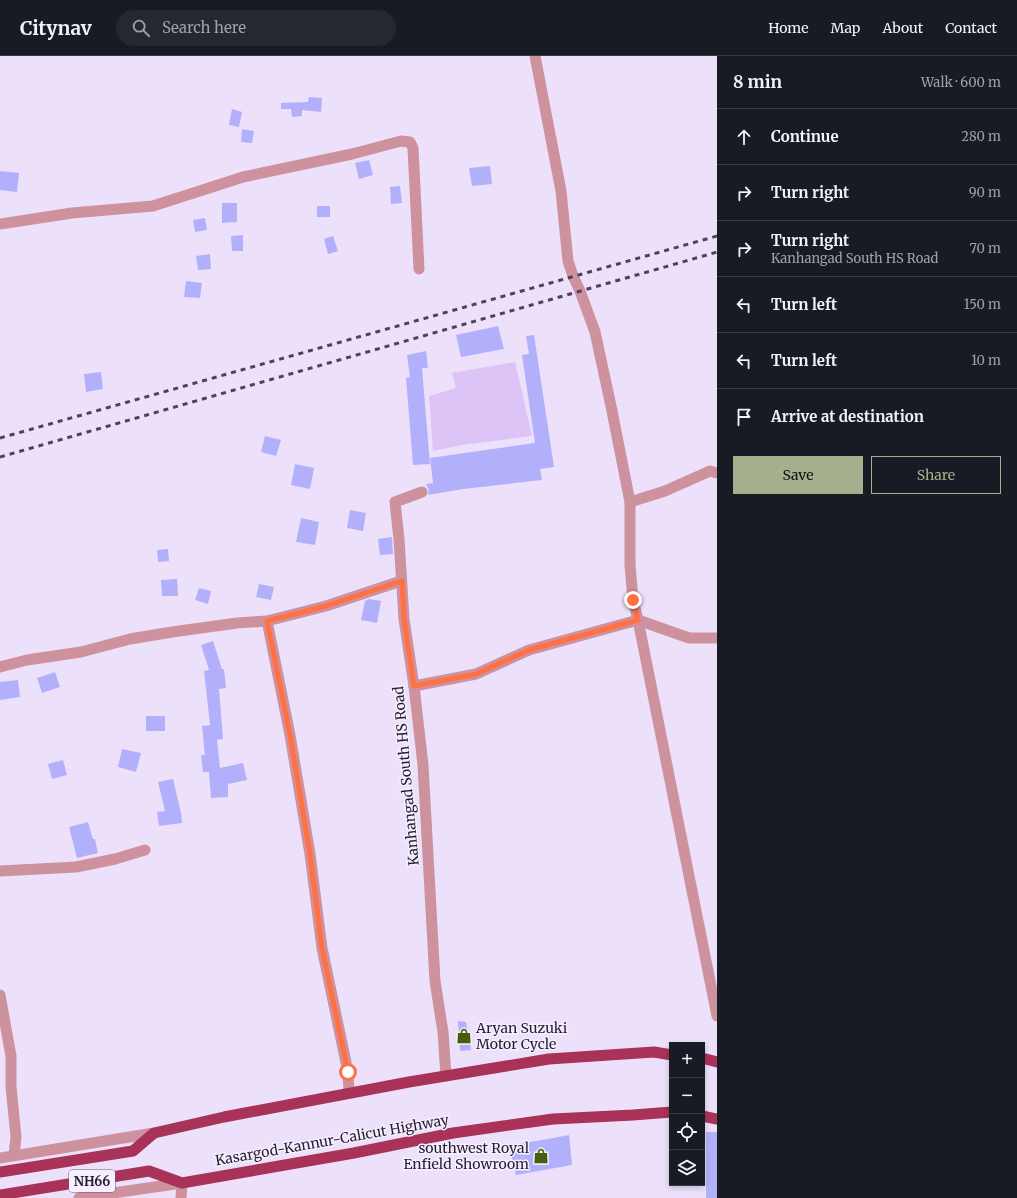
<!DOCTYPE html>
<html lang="en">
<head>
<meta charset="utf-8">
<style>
  body { margin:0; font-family:Merriweather,serif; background:#242831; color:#f1f3f6 }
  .controls { position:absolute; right:12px; bottom:12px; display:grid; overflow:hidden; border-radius:0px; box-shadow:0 2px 6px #0003 }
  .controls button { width:36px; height:36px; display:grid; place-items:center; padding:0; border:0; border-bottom:1px solid #363941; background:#171b24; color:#f1f3f6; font:20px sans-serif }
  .stop { position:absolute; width:12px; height:12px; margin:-9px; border:3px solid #ff7043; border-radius:50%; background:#fff }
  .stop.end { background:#ff7043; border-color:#fff; box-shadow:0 1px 4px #0008 }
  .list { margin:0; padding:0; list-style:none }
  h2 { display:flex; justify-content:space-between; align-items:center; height:52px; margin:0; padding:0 16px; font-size:17px }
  h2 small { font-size:13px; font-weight:400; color:#9ea1a6 }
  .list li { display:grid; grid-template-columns:26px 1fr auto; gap:12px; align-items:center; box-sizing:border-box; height:56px; padding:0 16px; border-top:1px solid #363941 }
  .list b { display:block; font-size:15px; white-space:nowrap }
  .list p { margin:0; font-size:13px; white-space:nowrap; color:#9ea1a6 }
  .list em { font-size:13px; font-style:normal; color:#9ea1a6 }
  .actions { display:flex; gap:8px; padding:12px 16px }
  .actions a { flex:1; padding:9px 0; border:1px solid #a4b08d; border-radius:0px; text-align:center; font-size:14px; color:#a4b08d }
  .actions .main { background:#a4b08d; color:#111 }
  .icon { flex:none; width:22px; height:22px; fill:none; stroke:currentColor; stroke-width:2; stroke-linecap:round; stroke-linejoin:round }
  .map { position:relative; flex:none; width:717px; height:1142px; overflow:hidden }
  header { display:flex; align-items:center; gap:24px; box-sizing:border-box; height:56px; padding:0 20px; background:#171b24; border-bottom:1px solid #363941 }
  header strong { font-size:19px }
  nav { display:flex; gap:22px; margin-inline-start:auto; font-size:14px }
  .search { width:280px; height:36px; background:#242831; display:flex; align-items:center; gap:10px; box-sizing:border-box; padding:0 14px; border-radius:22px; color:#9ea1a6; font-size:15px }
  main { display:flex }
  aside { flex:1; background:#171b24 }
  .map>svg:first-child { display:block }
  .green { fill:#dcc4f7 }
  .building { fill:#b3b0fb }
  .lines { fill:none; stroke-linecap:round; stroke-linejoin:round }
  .minor { stroke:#ce919e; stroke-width:11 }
  .tertiary { stroke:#ce919e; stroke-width:11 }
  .trunk { stroke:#a83258; stroke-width:11 }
  .rail { stroke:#4e425b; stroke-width:3; stroke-dasharray:5 5; stroke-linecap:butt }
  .route { stroke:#ff7043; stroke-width:5 }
  .labels { text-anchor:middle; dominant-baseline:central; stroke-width:3; stroke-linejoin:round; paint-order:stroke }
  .shield { fill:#f6f0fe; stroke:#665c71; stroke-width:1 }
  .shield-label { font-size:13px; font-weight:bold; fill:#281c35 }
  .street-label { font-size:14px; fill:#281c35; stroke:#f6f0fe }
  .poi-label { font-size:14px; fill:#281c35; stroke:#f6f0fe; text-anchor:start }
</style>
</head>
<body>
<header>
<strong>Citynav</strong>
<div class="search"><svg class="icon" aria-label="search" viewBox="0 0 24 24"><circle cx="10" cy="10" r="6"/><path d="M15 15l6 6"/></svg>Search here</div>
<nav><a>Home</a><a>Map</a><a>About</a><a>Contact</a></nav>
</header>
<main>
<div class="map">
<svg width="717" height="1142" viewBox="0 0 717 1142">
  <rect width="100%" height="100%" fill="#ece0fb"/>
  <path class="green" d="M515,306L532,380L462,389L433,395L429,340L456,332L452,317Z"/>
  <g class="building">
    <path d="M309,41L322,42L321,56L302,54V60L292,61L291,53H281V47L308,46Z"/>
    <path d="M232,53L242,56L239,71L229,69Z"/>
    <path d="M242,73L254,75L252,87L241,86Z"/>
    <path d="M369,104L373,119L359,123L355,107Z"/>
    <path d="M490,110L492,128L472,130L469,112Z"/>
    <path d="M0,115L19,117L17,136L0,134Z"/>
    <path d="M400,130L402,147L391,148L390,131Z"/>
    <path d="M222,147H237V166L222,167Z"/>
    <rect x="317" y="150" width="13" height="11"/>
    <path d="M205,162L207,174L195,176L193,164Z"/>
    <path d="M243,179V195H232L231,180Z"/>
    <path d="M333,180L338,195L328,198L324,183Z"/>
    <path d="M210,198L211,213L198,214L196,200Z"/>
    <path d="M186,225L202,227L200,242L184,241Z"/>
    <path d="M498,270L504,293L461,301L456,279Z"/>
    <path d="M534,279L554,411L540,413L542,424L463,433L428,439L429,434L426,428L433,427L430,402L535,387L522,299L529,298L526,280Z"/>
    <path d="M426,295L428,312H422L430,408L413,409L406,322L410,321L407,299Z"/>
    <path d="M101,316L103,333L86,336L84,318Z"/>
    <path d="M265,380L281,384L276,400L261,396Z"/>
    <path d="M295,408L314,412L310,433L291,429Z"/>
    <path d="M350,454L366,457L363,475L347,472Z"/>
    <path d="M301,462L319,466L315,489L296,486Z"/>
    <path d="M392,481L393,498L380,499L378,483Z"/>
    <path d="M168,493L169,505L158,506L157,494Z"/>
    <path d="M177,523L178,540H162L161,524Z"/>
    <path d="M259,528L274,531L271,544L256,541Z"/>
    <path d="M199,532L211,535L208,548L195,544Z"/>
    <path d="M369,543L381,545L377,567L361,564L365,545Z"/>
    <path d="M213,585L222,613H224L226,632L219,633L223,683L217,684L220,712L243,707L247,724L228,728V741L211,742L209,716H203L201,699H205L202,670L210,669L204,615L209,614L201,589Z"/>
    <path d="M55,616L60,631L42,637L37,622Z"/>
    <path d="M18,624L20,641L0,644V626Z"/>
    <rect x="146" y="660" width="19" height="15"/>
    <path d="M122,693L141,697L136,716L118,711Z"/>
    <path d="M63,704L67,719L52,723L48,708Z"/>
    <path d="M173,723L181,757L182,767L159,770L157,756L165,755L158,726Z"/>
    <path d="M88,766L93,783H95L98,797L77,802L69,771Z"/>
    <path d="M458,965L466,966L471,994L460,995Z"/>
    <rect x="706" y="1076" width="11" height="66"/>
    <path d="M569,1079L572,1109L516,1119L509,1090Z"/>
  </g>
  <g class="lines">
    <g class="minor">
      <path d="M535,0L561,135L568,205L573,220L580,235L595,276L611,350L630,446L665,435L710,415L717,417"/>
      <path d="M0,168L72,157L153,150L243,121L352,98L401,85L410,86L413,92L419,213"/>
      <path d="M630,446V509L633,544L638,564L717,960"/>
      <path d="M267,565L290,679L310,798L322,892L348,1016L349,1037"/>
      <path d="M0,611L27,604L81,596L130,583L172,576L237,567L267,565L326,550L401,525"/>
      <path d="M414,630L476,618L529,594L594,576L638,564L689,582H717"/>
      <path d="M0,815L76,811L115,803L145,794"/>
      <path d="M0,939L11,1000V1031L16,1081L14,1099"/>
      <path d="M181,1142L182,1127"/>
    </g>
    <g class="tertiary">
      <path d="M422,436L395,446L399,483L404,563L414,630L423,709L435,925L443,976L446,1020"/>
      <path d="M0,1102L154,1077"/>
      <path d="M79,1142L182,1127"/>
    </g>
    <g class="trunk">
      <path d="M702,1002L717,1006"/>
      <path d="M702,1060L717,1063"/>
      <path d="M0,1116L133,1095L154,1077L224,1061L409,1026L549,1003L654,996L672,999"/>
      <path d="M0,1139L149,1115L182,1127L354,1097L453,1077L553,1063L633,1059L672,1056"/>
    </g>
    <g class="rail">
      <path d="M0,382L717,180"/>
      <path d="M0,401L717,196"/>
    </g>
  </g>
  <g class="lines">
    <path class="route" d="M348,1016L322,892L310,798L290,679L267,565L326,550L402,525L404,563L414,630L476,618L529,594L594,576L638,564L633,544"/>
  </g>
  <defs>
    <g id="shop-bare" transform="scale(1.2)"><path d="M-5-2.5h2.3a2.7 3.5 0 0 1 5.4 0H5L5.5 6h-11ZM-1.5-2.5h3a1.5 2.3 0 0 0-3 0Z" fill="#475f0c" stroke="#f6f0fe" stroke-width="2.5" paint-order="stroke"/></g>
  </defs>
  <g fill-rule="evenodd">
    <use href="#shop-bare" x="464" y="980"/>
    <use href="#shop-bare" x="541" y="1100"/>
  </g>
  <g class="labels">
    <rect class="shield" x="69" y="1114" width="46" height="22" rx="3"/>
    <g class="shield-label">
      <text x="92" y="1125">NH66</text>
    </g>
    <g class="street-label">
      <text transform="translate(406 720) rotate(-95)">Kanhangad South HS Road</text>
      <text transform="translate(332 1084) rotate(-10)">Kasargod-Kannur-Calicut Highway</text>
    </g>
    <g class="poi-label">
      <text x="476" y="972">Aryan Suzuki<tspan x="476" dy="16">Motor Cycle</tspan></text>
      <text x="529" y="1092" text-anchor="end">southwest Royal<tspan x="529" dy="16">Enfield Showroom</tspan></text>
    </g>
  </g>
</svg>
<div class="controls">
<button>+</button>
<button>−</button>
<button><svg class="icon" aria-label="locate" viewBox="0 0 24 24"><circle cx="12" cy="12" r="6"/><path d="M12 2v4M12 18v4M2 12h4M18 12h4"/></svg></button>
<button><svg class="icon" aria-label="layers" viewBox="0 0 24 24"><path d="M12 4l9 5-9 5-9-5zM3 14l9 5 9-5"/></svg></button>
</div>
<div class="stop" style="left:348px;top:1016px"></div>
<div class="stop end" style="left:633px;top:544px"></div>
</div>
<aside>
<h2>8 min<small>Walk · 600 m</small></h2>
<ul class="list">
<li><svg class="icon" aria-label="ahead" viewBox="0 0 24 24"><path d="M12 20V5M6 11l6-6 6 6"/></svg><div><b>Continue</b></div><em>280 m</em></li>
<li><svg class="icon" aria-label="right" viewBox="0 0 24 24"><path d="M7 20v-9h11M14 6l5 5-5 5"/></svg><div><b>Turn right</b></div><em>90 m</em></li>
<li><svg class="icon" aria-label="right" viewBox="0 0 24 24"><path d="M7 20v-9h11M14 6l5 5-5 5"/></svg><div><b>Turn right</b><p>Kanhangad South HS Road</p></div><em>70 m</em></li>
<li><svg class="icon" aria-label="left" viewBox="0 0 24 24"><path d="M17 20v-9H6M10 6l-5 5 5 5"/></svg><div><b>Turn left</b></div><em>150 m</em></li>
<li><svg class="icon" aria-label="left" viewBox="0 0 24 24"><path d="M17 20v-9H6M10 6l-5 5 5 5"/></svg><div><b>Turn left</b></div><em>10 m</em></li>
<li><svg class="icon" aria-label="arrive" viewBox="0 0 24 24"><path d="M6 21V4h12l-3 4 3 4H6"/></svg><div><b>Arrive at destination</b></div></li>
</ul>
<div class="actions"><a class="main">Save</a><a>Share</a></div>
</aside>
</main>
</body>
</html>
